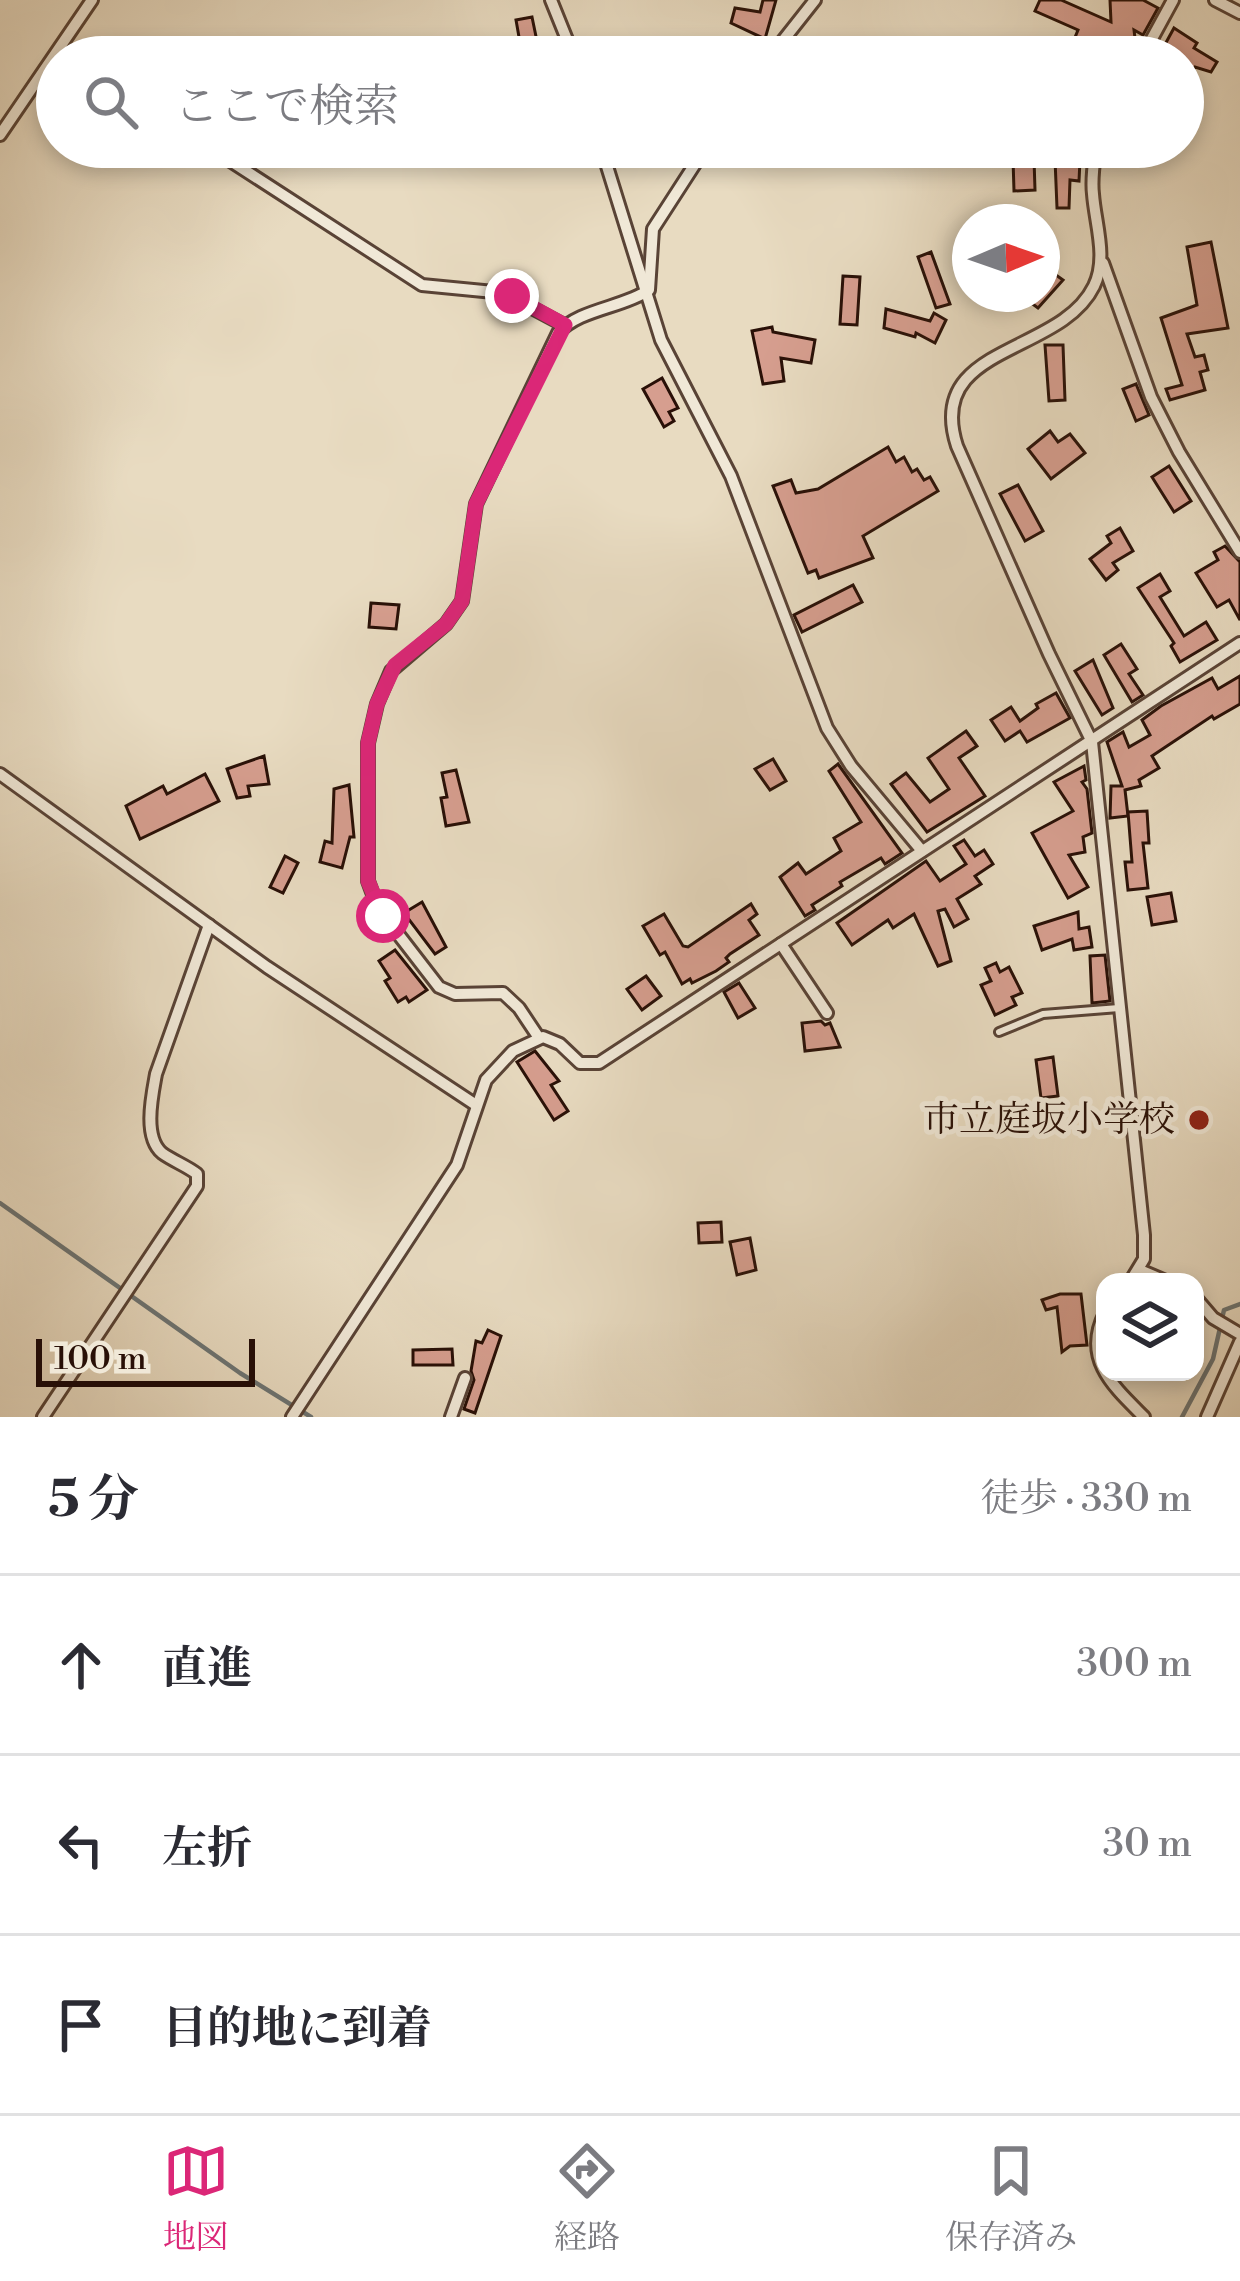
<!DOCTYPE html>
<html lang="ja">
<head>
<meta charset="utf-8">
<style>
  body { margin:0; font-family:"Libre Bodoni","Noto Serif JP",serif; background:#f2f2f3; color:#2b2b33 }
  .controls { position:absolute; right:36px; bottom:36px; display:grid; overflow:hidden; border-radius:24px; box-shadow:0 6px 18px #0003 }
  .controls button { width:108px; height:108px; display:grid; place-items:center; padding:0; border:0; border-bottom:3px solid #e1e1e2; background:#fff; color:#2b2b33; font:60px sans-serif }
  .compass { position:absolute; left:952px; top:204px; width:108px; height:108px; border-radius:50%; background:#fff; box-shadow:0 6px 18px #0003; rotate:88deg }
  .scale { position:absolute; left:36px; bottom:30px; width:219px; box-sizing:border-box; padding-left:12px; border:6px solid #291007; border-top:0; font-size:33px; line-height:42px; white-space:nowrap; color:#291007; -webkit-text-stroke:9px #f0e8d7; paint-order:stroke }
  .stop { position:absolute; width:36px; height:36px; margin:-27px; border:9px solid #db2777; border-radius:50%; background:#fff }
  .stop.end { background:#db2777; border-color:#fff; box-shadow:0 3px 12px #0008 }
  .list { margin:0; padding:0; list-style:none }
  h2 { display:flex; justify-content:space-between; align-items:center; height:156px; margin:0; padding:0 48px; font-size:51px }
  h2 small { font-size:39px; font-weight:400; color:#7c7c81 }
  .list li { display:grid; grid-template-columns:78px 1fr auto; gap:36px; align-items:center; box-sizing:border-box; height:180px; padding:0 48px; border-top:3px solid #e1e1e2 }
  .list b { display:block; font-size:45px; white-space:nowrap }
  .list em { font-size:39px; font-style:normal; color:#7c7c81 }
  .icon { flex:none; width:66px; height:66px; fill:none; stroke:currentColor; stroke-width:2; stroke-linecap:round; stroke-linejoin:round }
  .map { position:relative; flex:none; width:1240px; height:1417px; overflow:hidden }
  .search { position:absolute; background:#fff; box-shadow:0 6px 18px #0003; left:36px; right:36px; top:36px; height:132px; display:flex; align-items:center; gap:30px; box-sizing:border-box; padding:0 42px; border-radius:66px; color:#7c7c81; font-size:45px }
  .sheet { height:696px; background:#fff }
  nav { display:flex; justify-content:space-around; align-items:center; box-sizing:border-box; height:168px; border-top:3px solid #e1e1e2; background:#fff; font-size:33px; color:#7c7c81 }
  nav a { display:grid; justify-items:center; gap:6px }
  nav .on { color:#db2777 }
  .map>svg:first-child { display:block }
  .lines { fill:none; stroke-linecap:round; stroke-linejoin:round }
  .stream { stroke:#6d7574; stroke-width:4.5 }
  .building { fill:#d69e8f; stroke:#291007; stroke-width:3 }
  .service-casing { stroke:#594336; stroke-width:12 }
  .minor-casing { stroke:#594336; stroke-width:16 }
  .service { stroke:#f0e8d7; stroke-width:6 }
  .minor { stroke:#f0e8d7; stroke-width:10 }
  .route { stroke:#db2777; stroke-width:15 }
  .poi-dot { fill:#8f2418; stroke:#f0e8d7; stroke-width:4.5 }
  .labels { text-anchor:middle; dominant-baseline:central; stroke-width:10; stroke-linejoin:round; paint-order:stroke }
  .poi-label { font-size:36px; fill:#291007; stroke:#f0e8d7; text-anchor:end }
</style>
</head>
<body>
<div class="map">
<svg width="1240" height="1417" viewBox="0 0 1240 1417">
  <rect width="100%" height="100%" fill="#e8dbc1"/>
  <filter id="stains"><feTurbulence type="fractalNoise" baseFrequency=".00167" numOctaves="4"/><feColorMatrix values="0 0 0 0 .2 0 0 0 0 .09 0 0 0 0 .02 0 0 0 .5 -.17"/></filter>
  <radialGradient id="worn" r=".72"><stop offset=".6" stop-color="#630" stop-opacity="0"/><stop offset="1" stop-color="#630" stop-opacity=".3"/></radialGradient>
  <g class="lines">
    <g class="stream">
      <path d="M0,1203L240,1373L311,1417"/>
      <path d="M1182,1417L1213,1359L1224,1310L1240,1304"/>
    </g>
  </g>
  <g class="building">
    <path d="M763,0H776L765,39L731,23L735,8L760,12Z"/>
    <path d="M1040,0H1061L1111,22L1110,0H1143L1158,8L1143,35L1134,30L1136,46L1098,48L1094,57H1067L1078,30L1035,11Z"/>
    <path d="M532,17L539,51L522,54L516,20Z"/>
    <path d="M1174,28L1197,43L1194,48L1217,62L1211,72L1195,67L1191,73L1183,68V57L1163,48Z"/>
    <path d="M1013,159H1034L1035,190L1014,191Z"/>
    <path d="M1055,159L1080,160L1079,181L1070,180L1069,208H1057Z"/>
    <path d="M1211,242L1228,328L1187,334L1195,357L1204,355L1208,370L1200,372L1205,390L1170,400L1166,389L1182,385L1161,318L1197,305L1187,247Z"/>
    <path d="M931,252L950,304L936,308L918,257Z"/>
    <path d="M1042,265L1063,280L1038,308L1019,294H1042Z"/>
    <path d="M843,276L860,277L857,325L840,324Z"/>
    <path d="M886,309L930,321L934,313L946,320L935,343L916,333L915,337L884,328Z"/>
    <path d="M772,327L773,332L815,340L811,363L781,358L784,381L763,384L752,331Z"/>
    <path d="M1045,345H1063L1065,400L1049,401Z"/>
    <path d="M662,378L678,408L669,412L674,421L664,427L643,389Z"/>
    <path d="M1136,384L1149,415L1136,421L1123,389Z"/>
    <path d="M1050,431L1058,442L1070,434L1085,453L1051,479L1028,449Z"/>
    <path d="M888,447L896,462L904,457L912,472L917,469L924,480L930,477L938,491L863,536L873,558L819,578L816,570L808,573L773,486L791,480L796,493L818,489Z"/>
    <path d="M1169,466L1191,501L1174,512L1152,477Z"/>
    <path d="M1018,485L1043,531L1025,541L1000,494Z"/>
    <path d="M1120,528L1133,551L1113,563L1118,570L1106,580L1090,559L1111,543L1107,536Z"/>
    <path d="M1225,546L1240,562V620L1229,600L1217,607L1196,573L1218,560L1214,552Z"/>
    <path d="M1160,574L1170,591L1160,597L1184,636L1206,622L1217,640L1180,662L1171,646L1174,643L1138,588Z"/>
    <path d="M853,585L862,602L802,632L794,615Z"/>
    <path d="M371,603L399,605L396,629L369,627Z"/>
    <path d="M1121,644L1137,669L1129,674L1143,695L1132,702L1104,655Z"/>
    <path d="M1093,660L1113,708L1102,715L1075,671Z"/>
    <path d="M1240,676V704L1214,719L1212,716L1152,756L1159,768L1139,780L1141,786L1125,790L1128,816L1110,818L1111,786H1122L1107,742L1123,732L1129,747L1150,735L1142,720L1161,706L1212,678L1218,689Z"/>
    <path d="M1056,693L1070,718L1027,742L1020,731L1005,741L991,720L1011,707L1020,721L1038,708L1036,704Z"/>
    <path d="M966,731L977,746L959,758L985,796L927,832L891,784L906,773L930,802L949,789L928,758Z"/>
    <path d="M264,756L269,784L248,786L250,796L237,798L227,769Z"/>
    <path d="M773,759L786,781L770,790L755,769Z"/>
    <path d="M838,764L902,853L885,864L881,858L840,882L842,886L812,905L815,910L805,916L780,877L798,863L806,874L841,851L834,838L861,822L829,771Z"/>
    <path d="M1084,766L1086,780L1082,782L1087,789L1092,833L1083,837L1085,852L1069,855L1088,887L1068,898L1032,833L1073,811L1054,782Z"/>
    <path d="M456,770L469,822L446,826L441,798L447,797L442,773Z"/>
    <path d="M205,774L219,801L140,839L126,806L163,786L167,794Z"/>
    <path d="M349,785L354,837H350L342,868L320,862L325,841L332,843L334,789Z"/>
    <path d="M1147,811L1149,843H1143L1148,888L1128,890L1125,862H1132L1128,812Z"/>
    <path d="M964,840L975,856L984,850L993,864L975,876L981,884L957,899L968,919L954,927L945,909L938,911L951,961L938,966L914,914L893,928L888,920L852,945L837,923L926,861L940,881L966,864L954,846Z"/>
    <path d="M285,856L298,863L283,893L270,887Z"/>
    <path d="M1171,893L1176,921L1152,925L1147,897Z"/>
    <path d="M422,902L446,947L435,954L404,913Z"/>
    <path d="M751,904L757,914L749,920L759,935L730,954L726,958L729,962L716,971L692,983L690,979L682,984L665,952L660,955L643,926L664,914L683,946L688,947Z"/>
    <path d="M1078,912L1079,929L1089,927L1092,947L1074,950L1072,939L1042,950L1034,926Z"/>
    <path d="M395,950L427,990L409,1002L406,997L398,1002L385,981L390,978L379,961Z"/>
    <path d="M1105,955L1110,1001L1092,1003L1090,956Z"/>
    <path d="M996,963L1000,972L1009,967L1022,993L1012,997L1016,1005L995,1015L981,985L991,981L985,968Z"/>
    <path d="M646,976L661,996L642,1010L627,989Z"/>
    <path d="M739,983L755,1008L738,1018L724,992Z"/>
    <path d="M821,1021L825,1025L830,1023L840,1047L805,1051L802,1023Z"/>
    <path d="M535,1051L559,1081L551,1085L568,1111L554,1120L517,1062Z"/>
    <path d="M1053,1057L1058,1096L1041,1098L1036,1060Z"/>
    <path d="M721,1222L722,1242L699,1243L698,1223Z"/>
    <path d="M750,1238L756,1270L737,1275L730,1242Z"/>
    <path d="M1060,1294H1081L1087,1345L1070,1346L1062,1352L1057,1307L1046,1310L1042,1300Z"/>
    <path d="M488,1330L501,1336L475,1413L464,1409L474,1380L471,1371L476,1341L482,1343Z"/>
    <path d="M452,1349L453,1365H413V1350Z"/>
  </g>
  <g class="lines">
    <g class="service-casing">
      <path id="service" d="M999,1032L1043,1014L1119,1008"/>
    </g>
    <g class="minor-casing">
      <g id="minor">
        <path d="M551,0L574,57"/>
        <path d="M1215,0L1240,13"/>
        <path d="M770,57L815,0"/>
        <path d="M1142,57L1173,0"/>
        <path d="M0,135L92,0"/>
        <path d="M209,147L422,285L504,293L564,325"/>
        <path d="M601,147L661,340L731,476L827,728L851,766L922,851"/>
        <path d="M1096,147C1094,162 1091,178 1093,194C1095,223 1108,258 1094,286C1060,356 924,344 957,446L1049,654L1092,742L1144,1235V1259L1130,1282"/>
        <path d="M1103,263L1151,397L1179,452L1240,552"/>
        <path d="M0,774L267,967L476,1105"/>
        <path d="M781,944L827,1013"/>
        <path d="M539,1038L519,1008L503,993L455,994L439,987L378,908L368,881V743L377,704L391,671L446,624L462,601L476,504L558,333C579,309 622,308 649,290L653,229L706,147"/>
        <path d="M1140,1270L1168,1282"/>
        <path d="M1195,1297L1213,1318L1240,1334"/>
        <path d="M1105,1313C1082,1359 1113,1386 1144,1417"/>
        <path d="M43,1417L197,1186V1174C187,1166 173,1161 162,1153C143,1137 152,1096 156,1074L209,925"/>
        <path d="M292,1417L457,1165L486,1080L513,1051L543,1037L560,1044L580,1063H599L1240,643"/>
        <path d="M451,1417L465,1378"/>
        <path d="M1207,1417L1240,1342"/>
      </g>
    </g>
    <use href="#service" class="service"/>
    <use href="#minor" class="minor"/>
  </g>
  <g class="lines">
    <path class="route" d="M383,916L368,881V743L377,704L395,665L446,624L462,601L476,504L565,325L512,296"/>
  </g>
  <circle class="poi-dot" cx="1199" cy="1120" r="12"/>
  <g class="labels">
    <g class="poi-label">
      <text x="1175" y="1120">市立庭坂小学校</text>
    </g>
  </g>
  <rect width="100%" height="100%" filter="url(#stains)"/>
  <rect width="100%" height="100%" fill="url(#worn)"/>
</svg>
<div class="controls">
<button><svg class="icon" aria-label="layers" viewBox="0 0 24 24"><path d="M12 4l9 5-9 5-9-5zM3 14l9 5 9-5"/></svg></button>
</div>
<svg class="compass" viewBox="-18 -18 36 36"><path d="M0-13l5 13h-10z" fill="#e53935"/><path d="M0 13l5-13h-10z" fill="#7c7c81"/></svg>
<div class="scale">100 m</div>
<div class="stop" style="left:383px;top:916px"></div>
<div class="stop end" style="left:512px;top:296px"></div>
<div class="search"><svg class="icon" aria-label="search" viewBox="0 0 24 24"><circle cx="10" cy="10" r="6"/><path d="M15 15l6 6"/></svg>ここで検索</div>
</div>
<section class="sheet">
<h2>5 分<small>徒歩 · 330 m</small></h2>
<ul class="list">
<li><svg class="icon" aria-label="ahead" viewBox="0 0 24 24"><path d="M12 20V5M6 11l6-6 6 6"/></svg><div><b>直進</b></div><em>300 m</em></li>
<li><svg class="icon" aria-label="left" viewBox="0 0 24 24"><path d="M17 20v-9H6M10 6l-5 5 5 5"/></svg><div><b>左折</b></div><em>30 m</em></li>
<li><svg class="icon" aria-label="arrive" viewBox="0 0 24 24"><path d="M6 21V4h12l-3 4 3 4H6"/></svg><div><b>目的地に到着</b></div></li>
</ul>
</section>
<nav>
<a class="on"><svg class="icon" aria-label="map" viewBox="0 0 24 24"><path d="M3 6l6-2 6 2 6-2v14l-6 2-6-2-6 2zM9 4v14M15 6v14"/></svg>地図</a>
<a><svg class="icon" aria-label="directions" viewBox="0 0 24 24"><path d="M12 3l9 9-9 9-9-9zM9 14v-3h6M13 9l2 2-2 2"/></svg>経路</a>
<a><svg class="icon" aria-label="saved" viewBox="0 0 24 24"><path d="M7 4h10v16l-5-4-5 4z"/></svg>保存済み</a>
</nav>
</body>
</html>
